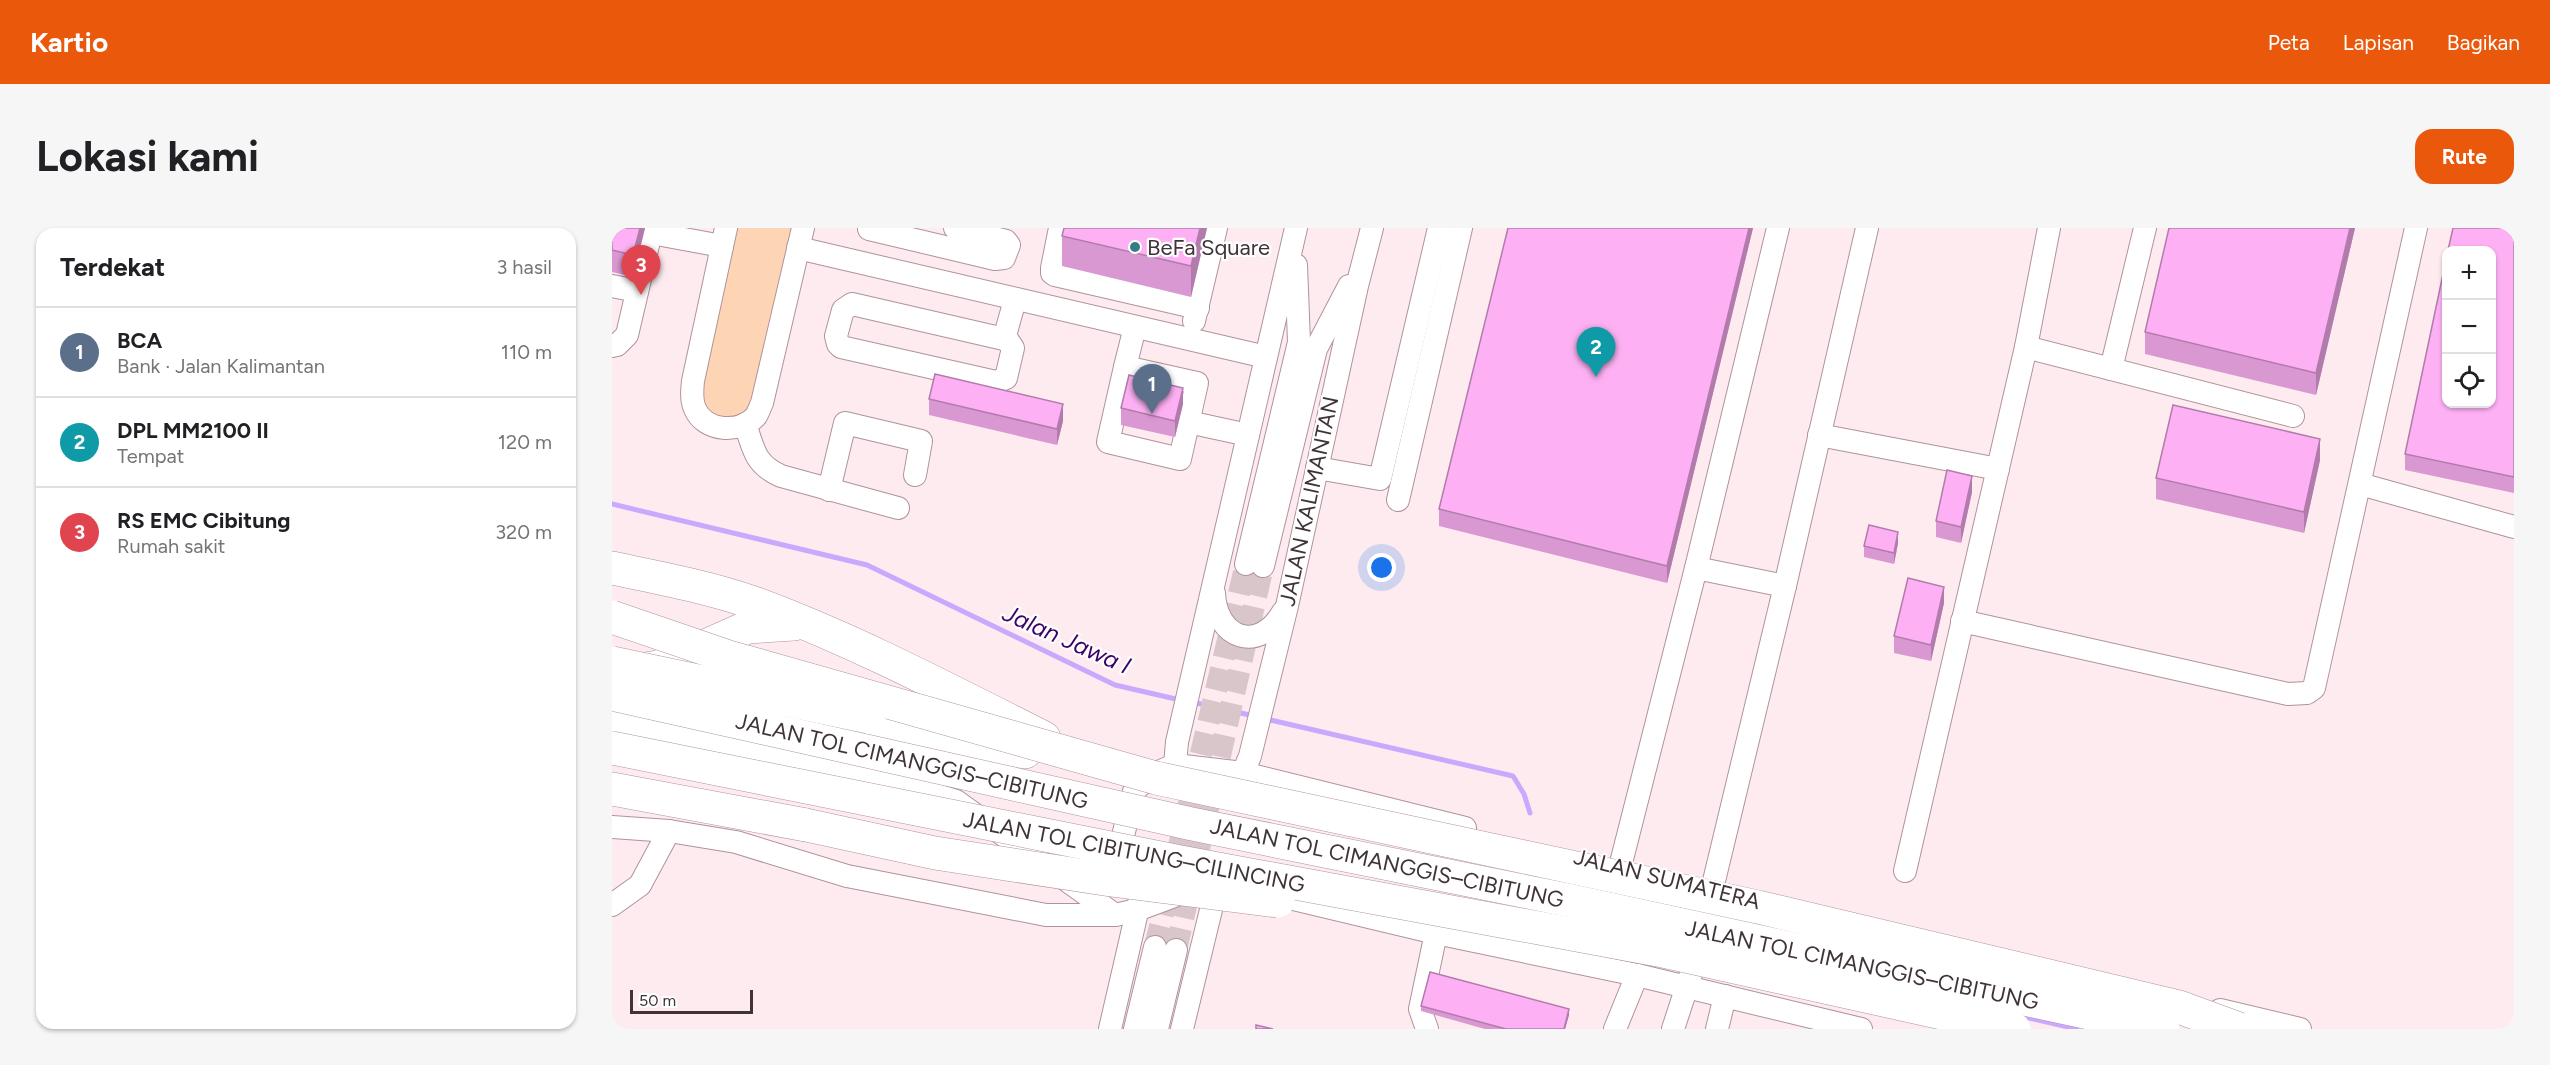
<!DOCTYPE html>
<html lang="id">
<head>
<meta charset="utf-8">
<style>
  body { margin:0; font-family:Figtree,sans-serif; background:#f6f6f6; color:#202124 }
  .controls { position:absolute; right:18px; top:18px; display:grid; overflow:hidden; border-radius:12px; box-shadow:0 2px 4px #0004 }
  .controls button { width:54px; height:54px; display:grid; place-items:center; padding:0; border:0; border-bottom:2px solid #e0e0e0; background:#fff; color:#202124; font:30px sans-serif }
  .scale { position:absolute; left:18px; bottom:15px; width:123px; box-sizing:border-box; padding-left:6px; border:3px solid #3f3337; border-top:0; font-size:16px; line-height:21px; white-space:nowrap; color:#3f3337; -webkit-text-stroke:4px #fefefe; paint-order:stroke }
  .you { position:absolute; left:770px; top:340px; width:21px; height:21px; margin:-15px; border:4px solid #fff; border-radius:50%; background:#1a73e8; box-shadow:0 0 0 9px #1a73e833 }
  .badge { display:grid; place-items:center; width:39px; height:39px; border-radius:50%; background:#ea580c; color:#fff; font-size:20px; font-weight:700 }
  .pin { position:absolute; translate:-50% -50px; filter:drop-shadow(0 2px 3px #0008) }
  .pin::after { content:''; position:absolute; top:32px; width:21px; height:18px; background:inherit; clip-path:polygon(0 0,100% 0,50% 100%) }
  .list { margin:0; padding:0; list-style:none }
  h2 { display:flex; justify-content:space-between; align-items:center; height:78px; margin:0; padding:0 24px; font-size:26px }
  h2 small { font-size:20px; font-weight:400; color:#757577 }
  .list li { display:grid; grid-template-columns:39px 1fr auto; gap:18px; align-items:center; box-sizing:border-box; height:90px; padding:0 24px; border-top:2px solid #e0e0e0 }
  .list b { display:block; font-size:22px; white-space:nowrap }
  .list p { margin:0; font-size:20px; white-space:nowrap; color:#757577 }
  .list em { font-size:20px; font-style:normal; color:#757577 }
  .icon { flex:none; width:33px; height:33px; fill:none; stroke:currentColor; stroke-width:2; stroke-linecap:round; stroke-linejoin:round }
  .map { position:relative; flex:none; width:1902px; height:801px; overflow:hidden; border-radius:18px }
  header { display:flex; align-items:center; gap:36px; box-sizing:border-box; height:84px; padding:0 30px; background:#ea580c; color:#fff }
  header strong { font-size:28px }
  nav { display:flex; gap:33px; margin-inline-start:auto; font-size:21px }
  .intro { display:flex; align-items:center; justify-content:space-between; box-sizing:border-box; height:144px; padding:0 36px }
  h1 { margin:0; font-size:42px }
  .button { padding:15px 27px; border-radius:18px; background:#ea580c; color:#fff; font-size:21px; font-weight:700 }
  main { display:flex; gap:36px; padding:0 36px }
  aside { flex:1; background:#fff; border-radius:18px; box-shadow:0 2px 4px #0004 }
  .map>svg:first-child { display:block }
  .green { fill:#fed5b4 }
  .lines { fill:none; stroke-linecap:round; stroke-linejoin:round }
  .stream { stroke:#c8a9fd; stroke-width:5 }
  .minor-tunnel { stroke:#d8c6cb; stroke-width:22; stroke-dasharray:22 11; stroke-linecap:butt }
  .minor-casing { stroke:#af939a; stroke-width:24 }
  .highway-casing { stroke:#af939a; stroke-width:34 }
  .minor { stroke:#fff; stroke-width:22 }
  .highway { stroke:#fff; stroke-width:33 }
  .highway-bridge-casing { stroke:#af939a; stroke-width:34; stroke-linecap:butt }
  .highway-bridge { stroke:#fff; stroke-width:33 }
  .wall { fill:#da98d2 }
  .shaded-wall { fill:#b17cab }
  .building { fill:#fdb1f4; stroke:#b17cab; stroke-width:1.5 }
  .poi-dot { fill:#377d89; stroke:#fefefe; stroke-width:2 }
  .labels { text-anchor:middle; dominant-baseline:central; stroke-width:4.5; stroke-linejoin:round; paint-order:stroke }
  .poi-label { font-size:22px; fill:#3f3337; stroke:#fefefe; text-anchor:start }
  .street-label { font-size:22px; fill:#3f3337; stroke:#fefefe }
  .water-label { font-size:24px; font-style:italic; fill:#3b0269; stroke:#fefefe }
</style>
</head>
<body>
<header>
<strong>Kartio</strong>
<nav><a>Peta</a><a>Lapisan</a><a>Bagikan</a></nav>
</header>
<div class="intro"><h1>Lokasi kami</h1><a class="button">Rute</a></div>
<main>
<aside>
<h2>Terdekat<small>3 hasil</small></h2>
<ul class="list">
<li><span class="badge" style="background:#5c6f8a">1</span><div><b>BCA</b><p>Bank · Jalan Kalimantan</p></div><em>110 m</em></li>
<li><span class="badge" style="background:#0f9aa8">2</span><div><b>DPL MM2100 II</b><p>Tempat</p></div><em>120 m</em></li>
<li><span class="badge" style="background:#e0444e">3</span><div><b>RS EMC Cibitung</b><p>Rumah sakit</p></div><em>320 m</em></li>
</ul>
</aside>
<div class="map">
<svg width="1902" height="801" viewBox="0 0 1902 801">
  <rect width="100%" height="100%" fill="#feebf0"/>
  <path class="green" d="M114,0H191L150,175L106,200L81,153Z"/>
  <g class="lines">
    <g class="stream">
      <path d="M0,276L255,337L503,457L568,472"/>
      <path d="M580,474L642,488"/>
      <path d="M654,491L901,548L912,566L918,585"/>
      <path d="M1408,788L1465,801"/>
    </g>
    <g class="minor-tunnel">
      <path d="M543,719L634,336"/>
      <path d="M564,722L651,338"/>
    </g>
    <g class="minor-casing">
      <g id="minor">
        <path d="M114,0L81,153C80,163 79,172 83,181C93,204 128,206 144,188C146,185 148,179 150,175L191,0"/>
        <path d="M448,0L440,40V45L443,47L586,80"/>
        <path d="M257,1L383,31L392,30L397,17L394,13L343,0"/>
        <path d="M39,5L110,18"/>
        <path d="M186,20L654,129"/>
        <path d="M0,58L25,63"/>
        <path d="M240,76L392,111L397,114L401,120L394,150L384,154L229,119L226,116L224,108L231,82Z"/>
        <path d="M582,93L604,0"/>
        <path d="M392,111L403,72"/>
        <path d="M0,118L5,117L15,107L40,0"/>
        <path d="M1414,119L1681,188"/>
        <path d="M513,139L585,155L568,231L496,214Z"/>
        <path d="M513,139L523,99"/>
        <path d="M1499,141L1533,0"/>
        <path d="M567,192L636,207"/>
        <path d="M133,196C142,221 142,236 169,248L286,280"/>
        <path d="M1207,207L1386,241"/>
        <path d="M705,240L768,251L827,0"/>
        <path d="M1748,256L1902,299"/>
        <path d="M217,262L233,195L309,213L303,247"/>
        <path d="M786,272L849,0"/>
        <path d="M634,336L687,114L684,37"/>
        <path d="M651,338L704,121L737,58"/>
        <path d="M1084,340L1166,0"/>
        <path d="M602,365C604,411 647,426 671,384"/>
        <path d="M1350,393L1676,466L1695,465L1702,460L1804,0"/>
        <path d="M563,537L565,514L684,0"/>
        <path d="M235,539L344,573L503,687"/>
        <path d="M631,545L638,528L675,378L745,58L760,0"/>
        <path d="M535,546L539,547L563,537L631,545L853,600"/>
        <path d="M0,599L57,603L124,614L235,648L434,687H503L525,682L573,664"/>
        <path d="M523,632L517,630L510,612L522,563L539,547"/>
        <path d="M1008,639L1084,340L1173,358"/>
        <path d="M1293,643L1414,119L1437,0"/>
        <path d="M660,666L824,705L1025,747L1249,801"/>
        <path d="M0,677L28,657L57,603"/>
        <path d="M1095,682L1173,358L1255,0"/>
        <path d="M1608,782L1688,801"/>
        <path d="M498,801L528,671"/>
        <path d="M523,801L543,719"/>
        <path d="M545,801L564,722"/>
        <path d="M570,801L606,653"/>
        <path d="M815,801L808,781L824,705"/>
        <path d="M1003,801L1025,747"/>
        <path d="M1061,801L1079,746"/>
        <path d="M1105,801L1113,768"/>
      </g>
    </g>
    <g class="highway-casing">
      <g id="highway">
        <path d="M0,340C48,350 96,359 142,375C242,412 337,462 432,510"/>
        <path d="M21,443L46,439L136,399L182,396"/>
        <path d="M0,486L235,539"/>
        <path d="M224,493L413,524"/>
        <path d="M0,561L194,597"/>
      </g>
    </g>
    <use href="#minor" class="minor"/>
    <use href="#highway" class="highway"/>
    <g class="highway-bridge-casing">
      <g id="highway-bridge">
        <path d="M0,389L117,429L544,550L1146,679L1567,779L1627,801"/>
        <path d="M0,435L257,489"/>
        <path d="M0,466L580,596L960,673L1551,801"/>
        <path d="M0,520L568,634L1046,722L1402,801"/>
        <path d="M194,597L323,625L499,652L666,673"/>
      </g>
    </g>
    <use href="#highway-bridge" class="highway-bridge"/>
  </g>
  <g class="wall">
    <path d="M0,0H33L21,49L0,44Z"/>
    <path d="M595,0L579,69L450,38V8Z"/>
    <path d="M896,0H1141L1055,355L827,298V281Z"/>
    <path d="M1743,0L1704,167L1533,126V104Z"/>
    <path d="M1902,0V265L1793,242V226Z"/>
    <path d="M317,171L451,193L445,217L317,187Z"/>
    <path d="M571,176L563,209L509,197V180Z"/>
    <path d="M1708,232L1692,305L1544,271V250Z"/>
    <path d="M1360,264L1349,315L1324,309V293Z"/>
    <path d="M1286,315L1282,336L1252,329V318Z"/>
    <path d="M1332,375L1319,433L1282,425V408Z"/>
    <path d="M809,778L957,787L953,801H873L809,783Z"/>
  </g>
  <g class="shaded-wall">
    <path d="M28,0H33L21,49V27Z"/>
    <path d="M588,0H595L579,69V38Z"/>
    <path d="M1137,0H1141L1055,355V338Z"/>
    <path d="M1738,0H1743L1704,167V145Z"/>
    <path d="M571,160V176L563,209V193Z"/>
    <path d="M451,176V193L445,217V201Z"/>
    <path d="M1708,211V232L1692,305V284Z"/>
    <path d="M1360,248V264L1349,315V299Z"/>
    <path d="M1286,304V315L1282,336V325Z"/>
    <path d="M1332,359V375L1319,433V417Z"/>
    <path d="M957,781V787L953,801H952Z"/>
  </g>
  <g class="building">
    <path d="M0,0H28L21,27L0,22Z"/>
    <path d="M452,0H588L579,38L450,8Z"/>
    <path d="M896,0H1137L1055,338L827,281Z"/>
    <path d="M1557,0H1738L1704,145L1533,104Z"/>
    <path d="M1841,0H1902V249L1793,226L1834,32V176H1880V22H1836Z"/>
    <path d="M323,146L451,176L445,201L317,171Z"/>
    <path d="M517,147L571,160L563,193L509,180Z"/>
    <path d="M1561,177L1708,211L1692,284L1544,250Z"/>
    <path d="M1335,242L1360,248L1349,299L1324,293Z"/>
    <path d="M1257,297L1286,304L1282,325L1252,318Z"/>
    <path d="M1296,350L1332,359L1319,417L1282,408Z"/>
    <path d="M818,744L957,781L952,801H894L809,778Z"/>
    <path d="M644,797L661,801H644Z"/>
  </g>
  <circle class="poi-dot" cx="523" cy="19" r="6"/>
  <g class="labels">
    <g class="poi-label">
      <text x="535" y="19">BeFa Square</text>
    </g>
    <g class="street-label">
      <text transform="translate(697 273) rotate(-78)">JALAN KALIMANTAN</text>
      <text transform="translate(300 533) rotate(13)">JALAN TOL CIMANGGIS–CIBITUNG</text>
      <text transform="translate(522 624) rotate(11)">JALAN TOL CIBITUNG–CILINCING</text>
      <text transform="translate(775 635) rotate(12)">JALAN TOL CIMANGGIS–CIBITUNG</text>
      <text transform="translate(1055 651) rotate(14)">JALAN SUMATERA</text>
      <text transform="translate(1250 737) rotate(12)">JALAN TOL CIMANGGIS–CIBITUNG</text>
    </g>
    <g class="water-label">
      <text transform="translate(455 411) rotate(24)">Jalan Jawa I</text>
    </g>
  </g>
</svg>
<div class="controls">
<button>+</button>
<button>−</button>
<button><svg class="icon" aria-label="locate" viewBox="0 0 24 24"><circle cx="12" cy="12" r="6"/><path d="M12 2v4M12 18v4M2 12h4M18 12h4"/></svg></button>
</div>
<div class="scale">50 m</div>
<div class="you"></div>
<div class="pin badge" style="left:540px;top:186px;background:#5c6f8a">1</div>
<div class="pin badge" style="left:984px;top:149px;background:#0f9aa8">2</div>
<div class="pin badge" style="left:29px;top:67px;background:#e0444e">3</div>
</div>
</main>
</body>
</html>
